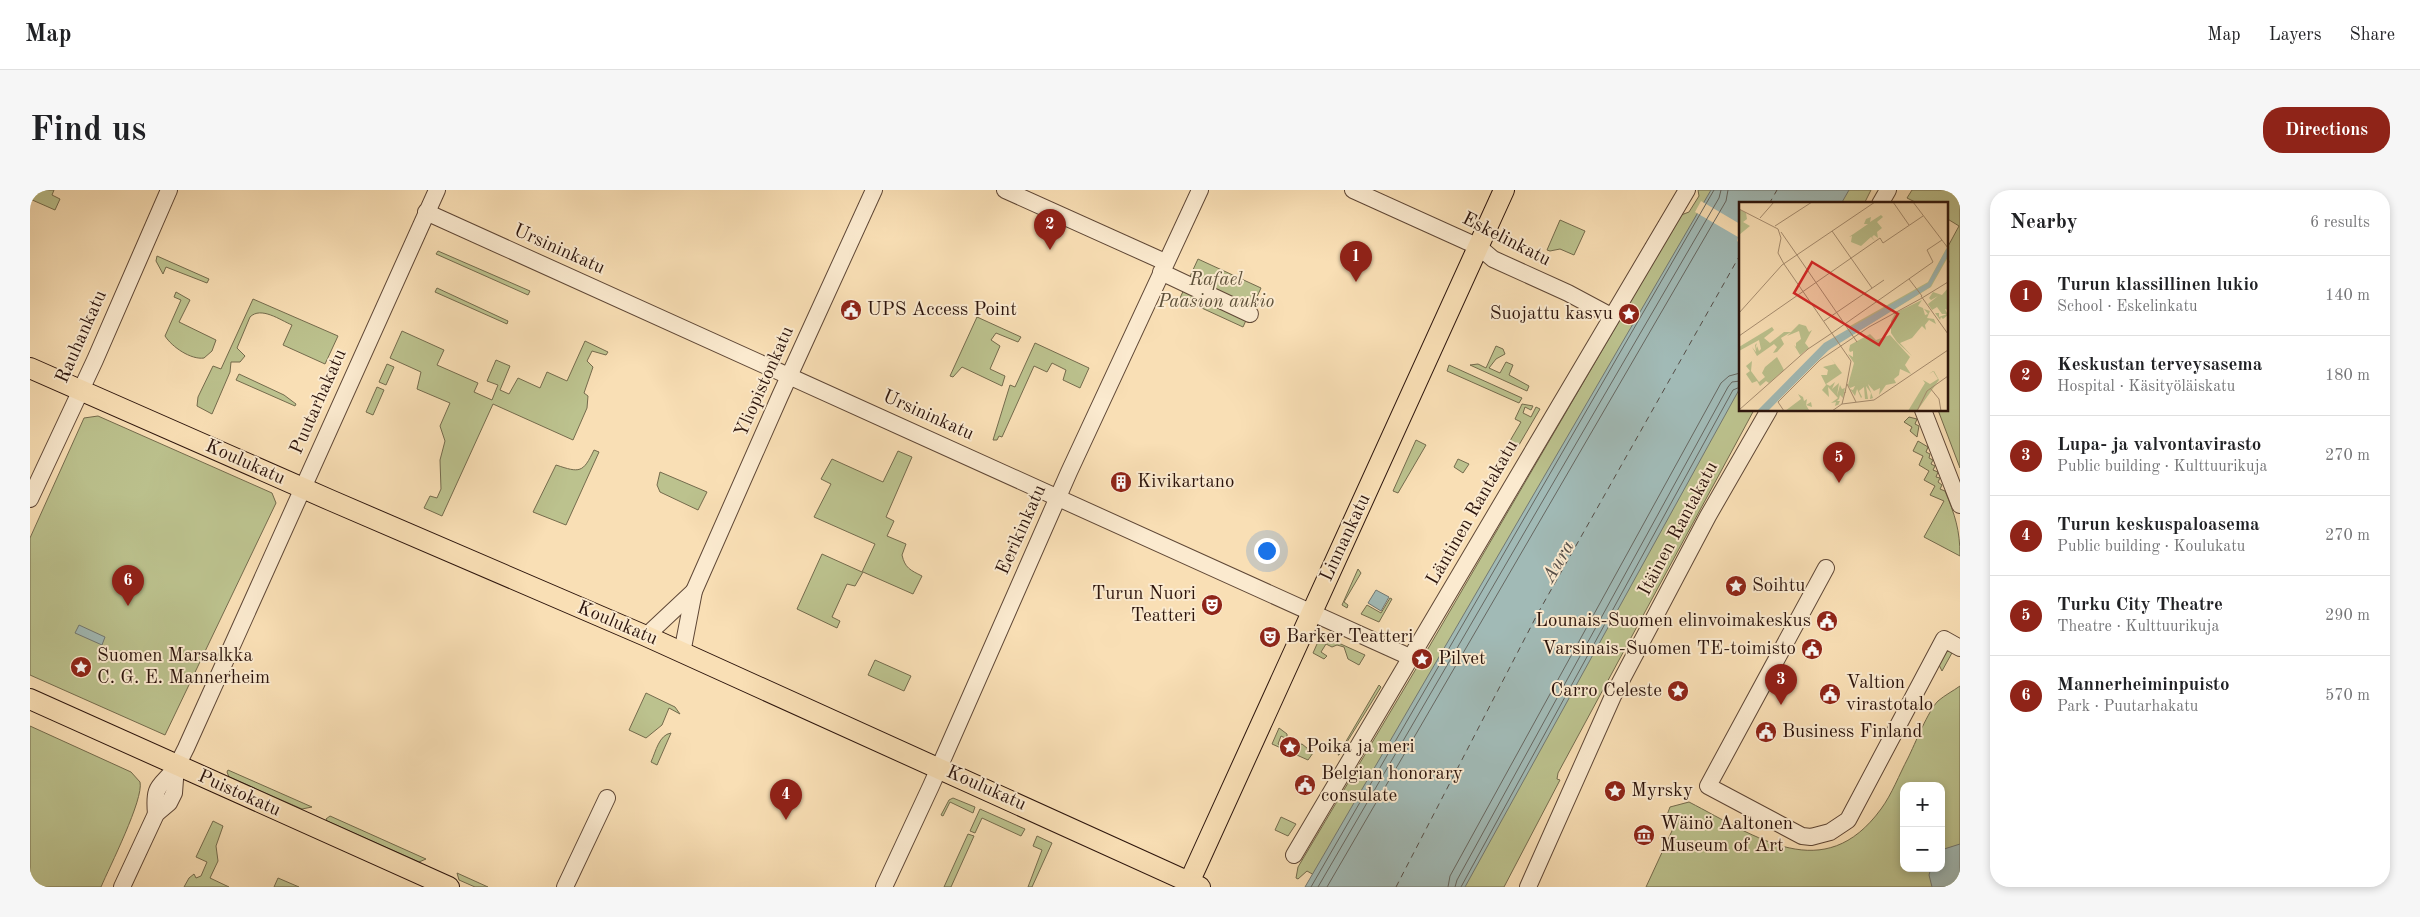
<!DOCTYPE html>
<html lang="en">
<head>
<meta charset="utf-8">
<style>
  body { margin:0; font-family:"Old Standard TT",serif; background:#f6f6f6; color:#202124 }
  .controls { position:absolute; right:15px; bottom:15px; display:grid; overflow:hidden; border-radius:10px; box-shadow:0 2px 8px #0003 }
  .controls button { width:45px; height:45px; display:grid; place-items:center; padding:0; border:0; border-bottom:1px solid #e0e0e0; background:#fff; color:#202124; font:25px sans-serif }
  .you { position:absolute; left:1236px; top:360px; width:18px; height:18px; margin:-12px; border:4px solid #fff; border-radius:50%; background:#1a73e8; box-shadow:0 0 0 8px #1a73e833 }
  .badge { display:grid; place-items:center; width:32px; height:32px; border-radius:50%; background:#8f2418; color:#fff; font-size:16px; font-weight:700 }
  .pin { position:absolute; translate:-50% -41px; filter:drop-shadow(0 1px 2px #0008) }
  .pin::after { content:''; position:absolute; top:26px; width:18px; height:15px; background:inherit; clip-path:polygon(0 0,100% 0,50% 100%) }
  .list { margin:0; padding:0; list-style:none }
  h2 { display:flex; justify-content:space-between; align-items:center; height:65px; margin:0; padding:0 20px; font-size:21px }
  h2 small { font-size:16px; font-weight:400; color:#757577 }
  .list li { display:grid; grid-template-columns:32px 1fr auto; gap:15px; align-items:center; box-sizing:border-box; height:80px; padding:0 20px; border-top:1px solid #e0e0e0 }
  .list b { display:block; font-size:19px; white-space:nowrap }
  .list p { margin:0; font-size:16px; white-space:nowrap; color:#757577 }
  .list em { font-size:16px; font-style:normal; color:#757577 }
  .map { position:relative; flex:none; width:1930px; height:697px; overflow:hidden; border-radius:20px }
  header { display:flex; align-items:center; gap:30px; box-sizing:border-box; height:70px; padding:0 25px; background:#fff; border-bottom:1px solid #e0e0e0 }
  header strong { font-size:24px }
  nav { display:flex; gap:28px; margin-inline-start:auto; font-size:18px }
  .intro { display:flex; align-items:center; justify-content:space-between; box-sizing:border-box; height:120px; padding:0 30px }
  h1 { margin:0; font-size:35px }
  .button { padding:12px 22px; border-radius:20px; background:#8f2418; color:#fff; font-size:18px; font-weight:700 }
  main { display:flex; gap:30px; padding:0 30px }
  aside { flex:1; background:#fff; border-radius:20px; box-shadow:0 2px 8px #0003 }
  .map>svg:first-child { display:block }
  .green { fill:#bcc28e; stroke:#746b4d; fill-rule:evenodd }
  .water { fill:#a1bab6; stroke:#727872 }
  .pier { fill:#f9dfb5 }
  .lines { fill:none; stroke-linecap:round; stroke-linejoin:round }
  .shore { stroke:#666761; stroke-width:1 }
  .ferry { stroke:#554e48; stroke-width:1; stroke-dasharray:6 5; stroke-linecap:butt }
  .minor-casing { stroke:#5f4736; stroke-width:18 }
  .major-casing { stroke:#2c140c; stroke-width:22 }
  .minor { stroke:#fbeacf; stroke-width:16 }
  .major { stroke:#f9dfb5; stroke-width:20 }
  .labels { text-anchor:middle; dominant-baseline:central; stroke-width:4; stroke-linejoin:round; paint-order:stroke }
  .street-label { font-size:19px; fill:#2c140c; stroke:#fbeacf }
  .park-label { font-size:19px; font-style:italic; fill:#5e513a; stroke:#fbeacf }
  .poi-label { font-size:19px; fill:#2c140c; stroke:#fbeacf; text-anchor:start }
  .water-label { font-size:20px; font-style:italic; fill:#554e48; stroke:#fbeacf }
  .inset-river { fill:none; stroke:#a1bab6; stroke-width:2.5 }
  .inset-road { fill:none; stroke:#a78e71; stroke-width:1 }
  .view { fill:#d62828; fill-opacity:0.15; stroke:#d62828; stroke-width:2.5 }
  .inset-edge { fill:none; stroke:#2c140c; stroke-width:2.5 }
</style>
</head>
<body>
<header>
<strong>Map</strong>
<nav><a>Map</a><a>Layers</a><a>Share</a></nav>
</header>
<div class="intro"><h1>Find us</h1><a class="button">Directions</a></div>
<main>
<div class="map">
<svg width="1930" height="697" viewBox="0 0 1930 697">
  <rect width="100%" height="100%" fill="#f9dfb5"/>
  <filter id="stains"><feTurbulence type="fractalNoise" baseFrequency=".004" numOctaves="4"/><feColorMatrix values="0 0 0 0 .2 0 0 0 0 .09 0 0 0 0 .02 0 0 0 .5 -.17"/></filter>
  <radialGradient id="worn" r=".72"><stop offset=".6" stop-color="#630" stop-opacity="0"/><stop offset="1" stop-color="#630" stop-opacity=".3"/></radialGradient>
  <g class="green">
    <path d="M2,0H24L22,5L30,9L25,20L0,9Z"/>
    <path d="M1668,0H1841L1834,14H1710V220H1724L1528,583L1527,589L1530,590L1474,697H1305L1277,681L1268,689L1266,688L1268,677L1399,457L1651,25L1659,22L1669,6Z"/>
    <path d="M1882,0H1930V278L1908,220H1916V77L1919,72L1916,60L1929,36L1916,28V14H1889L1877,8Z"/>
    <path d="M1530,30L1555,41L1544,65L1530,59L1520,61L1517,60Z"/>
    <path d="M408,61L500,101L498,105L406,64Z"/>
    <path d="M127,66L179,89L177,93L136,77L133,84L126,71Z"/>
    <path d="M1168,69L1231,98L1213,137L1150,108Z"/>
    <path d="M407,98L478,131L477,134L405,102Z"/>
    <path d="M146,102L160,110L149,132L186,150L182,161L174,168C161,170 142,157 135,146L151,110L144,107Z"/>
    <path d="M223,109L308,146L295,174L253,155L262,135C250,130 231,116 220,127L207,158L215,166L210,172H201L200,182L182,224L167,216L168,207L183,176L191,179Z"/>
    <path d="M947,127L991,147L988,152L966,143L961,150L970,156L960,179L975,186L972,196L932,177L923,187L920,186Z"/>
    <path d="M372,141L414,160L407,175L448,193L444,202L462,210L468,195L457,191L466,170L480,176L470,200L479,204L488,188L510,198L517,182L537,191L555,151L578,162L576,165L562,161L557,171L563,177L554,203L558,206L557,218L543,250L463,214L412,326L394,318L400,306L407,308L411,299L410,270L415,251L410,236L420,213L387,199L391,182L360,168Z"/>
    <path d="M1005,153L1059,178L1050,198L1033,190L1036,180L1022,173L1017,182L1004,176L972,247L969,246L967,250H963L980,195L985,197Z"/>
    <path d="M1466,156L1473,159L1475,164L1466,169L1459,178L1470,183L1476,172L1483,175L1479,185L1499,196L1497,201L1440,175L1448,174L1456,178Z"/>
    <path d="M357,174L364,177L356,195L349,192Z"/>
    <path d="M1419,175L1492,208L1489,213L1417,181Z"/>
    <path d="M209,184L254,205L266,214L265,216L206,190Z"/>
    <path d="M347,197L354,200L343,225L336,222Z"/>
    <path d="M1492,214L1503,216L1501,220L1495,217L1493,223L1501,227L1506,217L1510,219L1486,260L1477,256L1491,232L1485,229Z"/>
    <path d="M68,226L242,303L246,313L135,545L0,485V348L54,228Z"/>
    <path d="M1879,227L1887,229L1885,234L1889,236L1887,247L1880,241L1882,237L1874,232Z"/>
    <path d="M1386,250L1396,255L1368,303L1363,301Z"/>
    <path d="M1888,251L1898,257L1896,262L1900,264L1899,268L1903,270L1901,274L1905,276L1903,280L1908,282L1906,287L1910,288L1908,292L1912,295L1910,299L1915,301C1925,325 1930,340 1930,366L1894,347L1914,311L1900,305L1905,296L1894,290L1899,281L1889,275L1893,266L1883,261Z"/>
    <path d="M564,260L569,262L536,335L503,322L526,275C550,283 553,283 564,260Z"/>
    <path d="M868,261L882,267L856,327L864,331L857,346L876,354L872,365C875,378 880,380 892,386L883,404L833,382L825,396L817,394L802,427L810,431L807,438L767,419L792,364L832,382L845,354L784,327L801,294L791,289L802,269L853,292Z"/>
    <path d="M1428,269L1439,274L1433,283L1424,277Z"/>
    <path d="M630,282L677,302L668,320L630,302L627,295Z"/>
    <path d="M1328,379L1331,383L1314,412L1318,415L1317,418L1312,415Z"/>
    <path d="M1360,408L1362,409L1349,432L1331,424L1337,415L1351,423Z"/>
    <path d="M1291,445L1335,465L1329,475L1318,469L1314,457L1307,455L1302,457L1296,454L1291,462L1297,466L1294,469L1283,463Z"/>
    <path d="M1920,460L1923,461L1912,481L1909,475L1916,462Z"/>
    <path d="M845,470L881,486L874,501L838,485Z"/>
    <path d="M1349,495L1351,497L1309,565H1308Z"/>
    <path d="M1930,496V697H1616L1647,630L1637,625L1640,617L1659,612C1727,647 1794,697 1851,619C1862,604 1869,585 1878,568C1885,554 1898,521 1908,511C1915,505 1923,501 1930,496ZM1874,596H1911V678H1874Z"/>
    <path d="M616,503L645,517L650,524L639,518L632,535L616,548L599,540Z"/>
    <path d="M0,536L101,582L110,592C114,609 79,678 71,697H0Z"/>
    <path d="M1249,538L1257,544V549L1251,546L1248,554L1253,556L1256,552L1265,556L1272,554L1283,563L1278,570L1242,554Z"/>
    <path d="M641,543L627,575L621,572C626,561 629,545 641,543Z"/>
    <path d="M198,580L282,617L272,619L199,587L197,582Z"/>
    <path d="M923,608L945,617L943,623L920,612L913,626L911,625L919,610Z"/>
    <path d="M950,619L995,639L991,646L952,628L945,643L940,641Z"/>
    <path d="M300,626L396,669L389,672L297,631L296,629Z"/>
    <path d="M1251,627L1266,634L1258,646L1245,640Z"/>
    <path d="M183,631L193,636L186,656L188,671L180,688L199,697H154L159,688L164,684L166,688L171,686L177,672L166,667Z"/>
    <path d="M938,644L944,646L921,697H914Z"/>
    <path d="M1007,646L1022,653L1002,697H998L1012,660L1003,656Z"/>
    <path d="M427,683L458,697H445L429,690Z"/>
    <path d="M248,688L269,697H244Z"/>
  </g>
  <g class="water">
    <path d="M1681,0H1819L1811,14H1710V198L1435,697H1275Z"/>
    <path d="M1346,400L1359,407L1351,421L1338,413Z"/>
    <path d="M49,435L75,447L72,455L45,443Z"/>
    <path d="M1930,654V694L1919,697H1902L1899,685L1901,678H1911V660Z"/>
  </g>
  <path class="pier" d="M1671,11L1710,34V53L1707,51L1708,47L1665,22Z"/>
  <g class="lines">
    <g class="shore">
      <path d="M1281,697L1684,0"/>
      <path d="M1288,697L1689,8L1691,0"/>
      <path d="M1297,697L1696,11L1698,0"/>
      <path d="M1418,697L1420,686L1691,193L1699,186L1710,183"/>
      <path d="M1425,697L1427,690L1698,197L1702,192L1710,191"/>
      <path d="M1431,697L1703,200L1710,197"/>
    </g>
    <g class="ferry">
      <path d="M1739,14L1747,0"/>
      <path d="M1366,697L1508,423L1710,65"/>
    </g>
    <g class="minor-casing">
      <g id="minor">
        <path d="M975,0L1135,72"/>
        <path d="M1323,0L1449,57L1463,69L1538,103L1581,126"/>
        <path d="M1850,14L1858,0"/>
        <path d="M396,22L1382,468"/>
        <path d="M1131,82L1220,124"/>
        <path d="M1893,220L1930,315"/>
        <path d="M0,309L65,170L139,0"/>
        <path d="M1796,378L1678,596L1772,646L1781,647L1800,642L1818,630L1914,449L1930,458"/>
        <path d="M616,446L664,401"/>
        <path d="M652,463L664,401L750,206L844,0"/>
        <path d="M126,624C123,592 131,598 147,576C150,570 153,564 156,558L407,0"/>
        <path d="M1264,665L1657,0"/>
        <path d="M92,697L126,624L139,613L144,603L146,576"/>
        <path d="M535,697L577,608"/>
        <path d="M854,697L901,596L1039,282L1170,0"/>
        <path d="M1498,697L1583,506L1678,326L1739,220"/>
      </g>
    </g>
    <g class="major-casing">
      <g id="major">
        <path d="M0,178L300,310L616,446L1170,697"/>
        <path d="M0,509L419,697"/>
        <path d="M1157,697L1474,0"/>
      </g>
    </g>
    <use href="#minor" class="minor"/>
    <use href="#major" class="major"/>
  </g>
  <defs>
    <g id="civic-disc" transform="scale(1.125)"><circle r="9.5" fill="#8f2418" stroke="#fbeacf"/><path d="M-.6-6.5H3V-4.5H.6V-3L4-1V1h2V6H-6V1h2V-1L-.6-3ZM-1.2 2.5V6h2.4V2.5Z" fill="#fff"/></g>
    <g id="sight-disc" transform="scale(1.125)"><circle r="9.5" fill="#8f2418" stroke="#fbeacf"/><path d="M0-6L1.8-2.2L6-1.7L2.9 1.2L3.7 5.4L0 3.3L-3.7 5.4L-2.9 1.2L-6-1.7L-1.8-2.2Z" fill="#fff"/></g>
    <g id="building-disc" transform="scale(1.125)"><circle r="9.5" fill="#8f2418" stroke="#fbeacf"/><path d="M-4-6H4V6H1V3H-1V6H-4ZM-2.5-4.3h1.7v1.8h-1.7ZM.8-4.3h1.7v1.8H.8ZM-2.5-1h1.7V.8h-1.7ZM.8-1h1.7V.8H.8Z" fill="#fff"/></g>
    <g id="theatre-disc" transform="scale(1.125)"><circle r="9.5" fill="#8f2418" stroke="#fbeacf"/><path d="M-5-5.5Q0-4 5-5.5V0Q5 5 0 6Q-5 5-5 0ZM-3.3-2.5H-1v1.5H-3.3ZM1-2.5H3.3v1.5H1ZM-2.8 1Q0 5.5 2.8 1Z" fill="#fff"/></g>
    <g id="museum-disc" transform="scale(1.125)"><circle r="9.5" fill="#8f2418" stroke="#fbeacf"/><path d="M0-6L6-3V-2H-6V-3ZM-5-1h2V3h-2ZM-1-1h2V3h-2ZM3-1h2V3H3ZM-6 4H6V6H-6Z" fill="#fff"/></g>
  </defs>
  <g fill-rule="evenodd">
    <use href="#civic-disc" x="821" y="120"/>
    <use href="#sight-disc" x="1599" y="124"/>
    <use href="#building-disc" x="1091" y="292"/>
    <use href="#sight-disc" x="1706" y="396"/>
    <use href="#theatre-disc" x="1182" y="415"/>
    <use href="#civic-disc" x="1797" y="431"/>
    <use href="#theatre-disc" x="1240" y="447"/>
    <use href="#civic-disc" x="1782" y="459"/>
    <use href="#sight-disc" x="1392" y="469"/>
    <use href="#sight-disc" x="51" y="477"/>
    <use href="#sight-disc" x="1648" y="501"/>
    <use href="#civic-disc" x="1800" y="504"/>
    <use href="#civic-disc" x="1736" y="542"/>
    <use href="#sight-disc" x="1260" y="557"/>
    <use href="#civic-disc" x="1275" y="595"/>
    <use href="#sight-disc" x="1585" y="601"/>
    <use href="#museum-disc" x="1614" y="645"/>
  </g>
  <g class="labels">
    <g class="street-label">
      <text transform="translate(1476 50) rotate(27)">Eskelinkatu</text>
      <text transform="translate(529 60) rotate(24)">Ursininkatu</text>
      <text transform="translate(52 147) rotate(-66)">Rauhankatu</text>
      <text transform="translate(735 192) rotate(-66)">Yliopistonkatu</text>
      <text transform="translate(289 212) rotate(-66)">Puutarhakatu</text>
      <text transform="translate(898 226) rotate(24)">Ursininkatu</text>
      <text transform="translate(215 273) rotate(24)">Koulukatu</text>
      <text transform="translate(1443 323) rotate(-60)">Läntinen Rantakatu</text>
      <text transform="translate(1649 339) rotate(-62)">Itäinen Rantakatu</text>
      <text transform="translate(992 340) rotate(-66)">Eerikinkatu</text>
      <text transform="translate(1316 348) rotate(-65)">Linnankatu</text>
      <text transform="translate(587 434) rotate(23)">Koulukatu</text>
      <text transform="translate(956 599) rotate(24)">Koulukatu</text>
      <text transform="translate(209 604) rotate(24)">Puistokatu</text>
    </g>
    <g class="park-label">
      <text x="1186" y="90">Rafael<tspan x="1186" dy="22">Paasion aukio</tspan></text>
    </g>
    <g class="poi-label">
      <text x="837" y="120">UPS Access Point</text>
      <text x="1583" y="124" text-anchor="end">Suojattu kasvu</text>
      <text x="1107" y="292">Kivikartano</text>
      <text x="1722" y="396">Soihtu</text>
      <text x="1166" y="404" text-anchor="end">Turun Nuori<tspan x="1166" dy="22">Teatteri</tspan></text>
      <text x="1781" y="431" text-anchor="end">Lounais-Suomen elinvoimakeskus</text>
      <text x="1256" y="447">Barker Teatteri</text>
      <text x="1766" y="459" text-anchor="end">Varsinais-Suomen TE-toimisto</text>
      <text x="67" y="466">Suomen Marsalkka<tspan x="67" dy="22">C. G. E. Mannerheim</tspan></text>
      <text x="1408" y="469">Pilvet</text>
      <text x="1816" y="493">Valtion<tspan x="1816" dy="22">virastotalo</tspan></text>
      <text x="1632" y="501" text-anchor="end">Carro Celeste</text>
      <text x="1752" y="542">Business Finland</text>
      <text x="1276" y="557">Poika ja meri</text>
      <text x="1291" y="584">Belgian honorary<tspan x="1291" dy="22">consulate</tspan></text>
      <text x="1601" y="601">Myrsky</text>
      <text x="1630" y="634">Wäinö Aaltonen<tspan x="1630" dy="22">Museum of Art</tspan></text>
    </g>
    <g class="water-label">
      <text transform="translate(1529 372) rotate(-60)">Aura</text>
    </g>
  </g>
  <g transform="translate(1709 12)">
    <rect width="209" height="209" fill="#f9dfb5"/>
    <path d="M0,7L7,11L8,17L4,20L11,24L0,33ZM142,13L144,15L138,20L143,26L138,30L142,35L138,30L139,36L135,33L133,35L136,39L132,35L122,44L112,40L113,34L110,35L129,22H125L127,17L132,15L131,20ZM207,47L209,55L192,85L115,132L111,124L189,80ZM209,86V108L206,107L209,113L204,117L202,115L201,118L196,111H200V115L208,112H203L198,105L193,108L189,102L199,94L192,98L190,96L194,90L203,93ZM183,98L179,104L184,106L186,113L189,112L185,107L191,109L188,116L195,117L197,122L190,118L186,123L187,128L183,124L173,136L161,141L173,154L158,140L152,131V119L156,111ZM60,122L67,124L70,130L73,128L66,141L70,146L61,153L55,143L57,145V141L62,137L60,129L48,134ZM33,125L35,128L25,136L31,141L45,130H52L42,136L45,142L38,150L34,151L38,145L35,142L18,154L13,145L17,150L16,143L18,141L17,144L18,147V144L20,149L22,147L20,138L0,149V145ZM131,132L137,138L151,133L171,155L166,163L172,172L161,167L160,173L155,177L157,181L147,183L140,193L141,186L135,189L129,182L134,196L131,197L132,191L127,184L129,197H126L125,185L120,189L123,195V192V195L122,196L118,187L116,194L111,187L114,188L116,184L111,186L109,183L115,161L109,152L114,155V149L111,150L110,148L111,143ZM38,155L45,168L30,181L27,179L21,184L18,179L13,181L7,172L11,169L7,164L13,159L12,169L20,180L26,175L23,171L26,165ZM91,155L103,171L87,182L91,184L96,180L93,187L100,181L98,194L101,183L103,187L106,186L104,196L101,193L100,197L98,199H101L99,203L103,201L96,204L97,200L92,201L99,196L89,185L90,195L83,188L87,183L82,173H88L89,168L84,165L96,162ZM194,169L190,172L195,169L200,178L178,209H169L186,181L184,178L191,182L199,177ZM59,192L64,195L65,199L68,197L67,203L72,200L73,205L67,203L70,208L46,209L62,197Z" fill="#bcc28e"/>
    <path d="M209,44V53L191,85L88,149L29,209H18L85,141L189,81Z" fill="#a1bab6"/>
    <path class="inset-river" d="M99,138L163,97M66,166L77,155M22,209L84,149M24,209L66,167M26,209L96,140"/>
    <path class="inset-road" d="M154,0L170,23M174,0L209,46M0,7L39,27L42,36L39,51L45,62M21,16L35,0M36,24L73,0M93,29L133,86M42,30L58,53M58,53L118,140M45,62L112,159L106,191M170,77L183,94M182,94L209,132M183,96L209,80M0,111L43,63L136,0M85,119L145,78M93,131L194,60L188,48L203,38M0,134L141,36L144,41L184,14M108,182L117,200M191,186L200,197L202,209M103,202L135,198L209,148M0,208L69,147L93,131M45,209L39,200L81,158L130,125L183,96M93,209L103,202L106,190M178,209L188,189L209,174"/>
    <path class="view" d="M73,60L159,112L140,143L55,91Z"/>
    <rect width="209" height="209" class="inset-edge"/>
  </g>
  <rect width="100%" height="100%" filter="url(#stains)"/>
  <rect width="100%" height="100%" fill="url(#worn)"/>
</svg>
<div class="controls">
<button>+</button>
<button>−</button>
</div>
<div class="you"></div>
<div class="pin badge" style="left:1326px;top:92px">1</div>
<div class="pin badge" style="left:1020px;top:60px">2</div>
<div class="pin badge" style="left:1751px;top:515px">3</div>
<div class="pin badge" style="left:756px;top:630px">4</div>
<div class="pin badge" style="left:1809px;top:293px">5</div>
<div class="pin badge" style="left:98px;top:416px">6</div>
</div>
<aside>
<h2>Nearby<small>6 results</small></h2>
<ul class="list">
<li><span class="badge">1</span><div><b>Turun klassillinen lukio</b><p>School · Eskelinkatu</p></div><em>140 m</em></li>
<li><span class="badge">2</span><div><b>Keskustan terveysasema</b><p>Hospital · Käsityöläiskatu</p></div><em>180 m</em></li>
<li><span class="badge">3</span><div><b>Lupa- ja valvontavirasto</b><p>Public building · Kulttuurikuja</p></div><em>270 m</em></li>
<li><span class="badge">4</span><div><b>Turun keskuspaloasema</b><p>Public building · Koulukatu</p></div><em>270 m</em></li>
<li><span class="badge">5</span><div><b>Turku City Theatre</b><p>Theatre · Kulttuurikuja</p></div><em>290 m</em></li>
<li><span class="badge">6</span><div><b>Mannerheiminpuisto</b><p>Park · Puutarhakatu</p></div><em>570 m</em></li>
</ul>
</aside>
</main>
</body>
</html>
